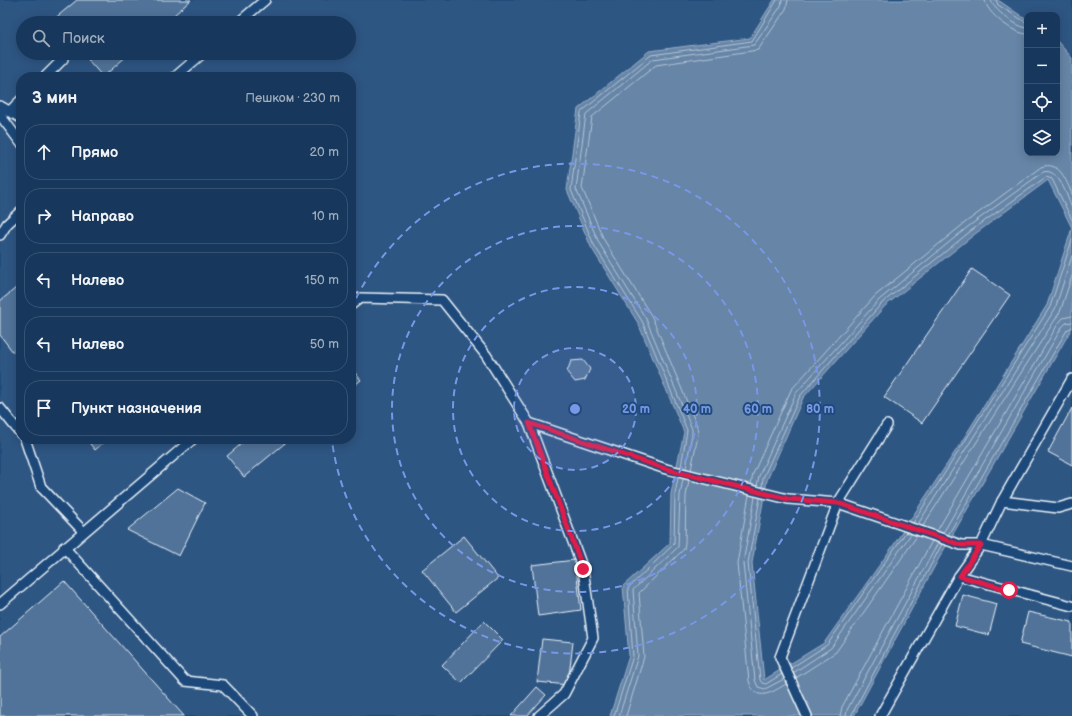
<!DOCTYPE html>
<html lang="ru">
<head>
<meta charset="utf-8">
<style>
  body { margin:0; font-family:"Balsamiq Sans",sans-serif; background:#203f62; color:#f1f3f6 }
  .controls { position:absolute; right:12px; top:12px; display:grid; overflow:hidden; border-radius:8px; box-shadow:0 2px 10px #0003 }
  .controls button { width:36px; height:36px; display:grid; place-items:center; padding:0; border:0; border-bottom:1px solid #365272; background:#17385c; color:#f1f3f6; font:20px sans-serif }
  .stop { position:absolute; width:12px; height:12px; margin:-9px; border:3px solid #e11d48; border-radius:50%; background:#fff }
  .stop.end { background:#e11d48; border-color:#fff; box-shadow:0 1px 4px #0008 }
  .list { margin:0; padding:0; list-style:none }
  h2 { display:flex; justify-content:space-between; align-items:center; height:52px; margin:0; padding:0 16px; font-size:17px }
  h2 small { font-size:13px; font-weight:400; color:#9eacbb }
  .list li { display:grid; grid-template-columns:26px 1fr auto; gap:12px; align-items:center; box-sizing:border-box; height:56px; margin:0 8px 8px; padding:0 8px; border:1px solid #365272; border-radius:16px }
  .list b { display:block; font-size:15px; white-space:nowrap }
  .list em { font-size:13px; font-style:normal; color:#9eacbb }
  .icon { flex:none; width:22px; height:22px; fill:none; stroke:currentColor; stroke-width:2; stroke-linecap:round; stroke-linejoin:round }
  .map { position:relative; flex:none; width:1072px; height:716px; overflow:hidden }
  .search { position:absolute; background:#17385c; box-shadow:0 2px 10px #0003; left:16px; top:16px; width:340px; height:44px; display:flex; align-items:center; gap:10px; box-sizing:border-box; padding:0 14px; border-radius:22px; color:#9eacbb; font-size:15px }
  .panel { position:absolute; background:#17385c; box-shadow:0 2px 10px #0003; left:16px; top:72px; width:340px; height:372px; border-radius:16px }
  .map>svg:first-child { display:block }
  .built { fill:#2e5683; fill-rule:evenodd }
  .water { fill:#6685a7; stroke:#9ab0c7; fill-rule:evenodd }
  .lines { fill:none; stroke-linecap:round; stroke-linejoin:round }
  .shore { stroke:#b4c6d8; stroke-width:1 }
  .building { fill:#517399; stroke:#e8f1f8 }
  .lane-casing { stroke:#e8f1f8; stroke-width:12 }
  .lane { stroke:#1f4a7a; stroke-width:9 }
  .route { stroke:#e11d48; stroke-width:5 }
  .ring { fill:none; stroke:#7897e6; stroke-width:2; stroke-dasharray:7 5 }
  .centre { fill:#7897e6; stroke:#1f4a7a; stroke-width:2 }
  .ring-label { font-size:12px; text-anchor:middle; font-weight:bold; fill:#7897e6; stroke:#1f4a7a; stroke-width:4; stroke-linejoin:round; paint-order:stroke }
</style>
</head>
<body>
<div class="map">
<svg width="1072" height="716" viewBox="0 0 1072 716">
  <rect width="100%" height="100%" fill="#1f4a7a"/>
  <filter id="ink" filterUnits="userSpaceOnUse"><feTurbulence type="fractalNoise" baseFrequency=".025" numOctaves="2"/><feDisplacementMap in="SourceGraphic" scale="8" xChannelSelector="R" yChannelSelector="G"/><feConvolveMatrix kernelMatrix="1 2 1 2 8 2 1 2 1" color-interpolation-filters="sRGB"/></filter>
  <g filter="url(#ink)">
    <path class="built" d="M0,0H1072V716H0ZM1027,15H1057V153H1027ZM23,23H349V53H23ZM21,77H351V439H21Z"/>
    <path class="water" d="M774,0H998L1027,20V153H1057V41L1072,58V328L938,560L854,716H610L629,656L623,586L670,543L671,494L684,432L638,323L591,247L567,190L578,109L649,51L750,38ZM1048,180L1072,228L1047,305L957,449L893,546L824,643L764,680L752,563L767,480L803,398L885,306L975,234Z"/>
    <g class="lines">
      <g class="shore">
        <path d="M985,0C986,13 1014,34 1027,34"/>
        <path d="M991,0C992,9 1018,28 1027,28"/>
        <path d="M996,0L998,5L1027,23"/>
        <path d="M681,467L687,430L642,321L594,245L571,190L581,112L651,55L752,41L777,0"/>
        <path d="M686,468L692,434V429L646,319L599,243L576,189L586,114L653,59L754,45L781,6L782,0"/>
        <path d="M691,470L698,435L697,426L652,317L604,240L582,188L592,117L656,65L758,50L786,9L788,0"/>
        <path d="M751,484L753,474L791,390L875,296L966,222L1041,167C1060,160 1066,181 1072,194"/>
        <path d="M757,486L759,476L796,393L879,300L969,226L1043,172C1059,167 1067,197 1072,208"/>
        <path d="M762,487L763,478L800,396L882,303L972,230L1046,177L1052,179L1072,220"/>
        <path d="M749,495L737,563L749,681C755,704 773,692 786,684"/>
        <path d="M755,497L743,563L755,680L758,687L765,689L784,679"/>
        <path d="M760,498L748,563L760,680L762,683L766,684L782,674"/>
        <path d="M913,523L1050,307L1072,240"/>
        <path d="M918,524L1055,309L1072,256"/>
        <path d="M923,526L1060,312L1072,276"/>
        <path d="M937,531L1058,324L1063,318L1072,316"/>
        <path d="M943,533L1062,327L1066,323L1072,322"/>
        <path d="M948,535L1067,330L1072,327"/>
        <path d="M791,668L827,645L906,532"/>
        <path d="M793,673L831,648L911,534"/>
        <path d="M796,678L836,652L917,536"/>
        <path d="M614,716L633,656L628,588L674,544L675,494L678,478"/>
        <path d="M619,716L638,656L633,590L678,547L680,495L683,479"/>
        <path d="M626,716L644,657L639,593L684,549L685,543L686,496L689,480"/>
        <path d="M840,716L842,707L932,541"/>
        <path d="M846,716L847,710L938,543"/>
        <path d="M851,716L942,544"/>
      </g>
    </g>
    <g class="building">
      <path d="M77,0H191L165,23H56L53,20Z"/>
      <path d="M82,53H130L103,77Z"/>
      <path d="M972,269L1010,295L922,423L884,397Z"/>
      <path d="M21,284V345L13,352L0,335V301Z"/>
      <path d="M583,360L590,369L585,380L575,382L567,372L571,361Z"/>
      <path d="M351,368L361,380L351,388Z"/>
      <path d="M1072,408V465L1048,452Z"/>
      <path d="M86,439H108L95,450Z"/>
      <path d="M247,439H290L244,477L227,456Z"/>
      <path d="M178,488L205,503L179,556L127,530Z"/>
      <path d="M464,536L498,578L456,612L422,570Z"/>
      <path d="M575,560L581,610L538,616L532,565Z"/>
      <path d="M64,581L184,716H0V637Z"/>
      <path d="M963,595L997,604L989,635L955,626Z"/>
      <path d="M1028,612L1072,622V657L1020,644Z"/>
      <path d="M484,621L503,640L461,683L442,665Z"/>
      <path d="M542,639L573,642L568,685L537,682Z"/>
      <path d="M537,687L546,695L527,716H511Z"/>
    </g>
    <g class="lines">
      <g class="lane-casing">
        <g id="lane">
          <path d="M238,23L265,0"/>
          <path d="M45,77L63,59"/>
          <path d="M175,77L203,53"/>
          <path d="M0,106L21,118"/>
          <path d="M9,112L21,100"/>
          <path d="M0,115L21,143"/>
          <path d="M0,235L7,224L21,211"/>
          <path d="M351,305L360,298L442,300L486,355L529,423L583,569L593,638L564,694L539,716"/>
          <path d="M0,408L21,434"/>
          <path d="M529,423L666,469L788,499L838,503L961,545H981L1072,566"/>
          <path d="M25,439L41,487L83,531"/>
          <path d="M1002,501L1058,508L1072,504"/>
          <path d="M64,547L185,681L223,685L253,716"/>
          <path d="M959,576L1072,606"/>
          <path d="M0,604L193,439"/>
          <path d="M807,716L780,657L838,503L887,425"/>
          <path d="M880,716L959,576L981,545L1002,501L1072,379"/>
        </g>
      </g>
      <use href="#lane" class="lane"/>
    </g>
  </g>
  <g class="lines" filter="url(#ink)">
    <path class="route" d="M583,569L529,423L666,469L788,499L838,503L961,545H981L960,576L1009,590"/>
  </g>
  <circle cx="575" cy="409" r="61" fill="#7897e6" fill-opacity=".12"/>
  <g class="ring">
    <circle cx="575" cy="409" r="61"/>
    <circle cx="575" cy="409" r="122"/>
    <circle cx="575" cy="409" r="183"/>
    <path d="M351 309A245 245 0 1 1 332 441"/>
  </g>
  <circle cx="575" cy="409" r="6" class="centre"/>
  <g class="ring-label">
    <text x="636" y="413">20 m</text>
    <text x="697" y="413">40 m</text>
    <text x="758" y="413">60 m</text>
    <text x="820" y="413">80 m</text>
  </g>
</svg>
<div class="controls">
<button>+</button>
<button>−</button>
<button><svg class="icon" aria-label="locate" viewBox="0 0 24 24"><circle cx="12" cy="12" r="6"/><path d="M12 2v4M12 18v4M2 12h4M18 12h4"/></svg></button>
<button><svg class="icon" aria-label="layers" viewBox="0 0 24 24"><path d="M12 4l9 5-9 5-9-5zM3 14l9 5 9-5"/></svg></button>
</div>
<div class="stop" style="left:1009px;top:590px"></div>
<div class="stop end" style="left:583px;top:569px"></div>
<div class="search"><svg class="icon" aria-label="search" viewBox="0 0 24 24"><circle cx="10" cy="10" r="6"/><path d="M15 15l6 6"/></svg>Поиск</div>
<section class="panel">
<h2>3 мин<small>Пешком · 230 m</small></h2>
<ul class="list">
<li><svg class="icon" aria-label="ahead" viewBox="0 0 24 24"><path d="M12 20V5M6 11l6-6 6 6"/></svg><div><b>Прямо</b></div><em>20 m</em></li>
<li><svg class="icon" aria-label="right" viewBox="0 0 24 24"><path d="M7 20v-9h11M14 6l5 5-5 5"/></svg><div><b>Направо</b></div><em>10 m</em></li>
<li><svg class="icon" aria-label="left" viewBox="0 0 24 24"><path d="M17 20v-9H6M10 6l-5 5 5 5"/></svg><div><b>Налево</b></div><em>150 m</em></li>
<li><svg class="icon" aria-label="left" viewBox="0 0 24 24"><path d="M17 20v-9H6M10 6l-5 5 5 5"/></svg><div><b>Налево</b></div><em>50 m</em></li>
<li><svg class="icon" aria-label="arrive" viewBox="0 0 24 24"><path d="M6 21V4h12l-3 4 3 4H6"/></svg><div><b>Пункт назначения</b></div></li>
</ul>
</section>
</div>
</body>
</html>
